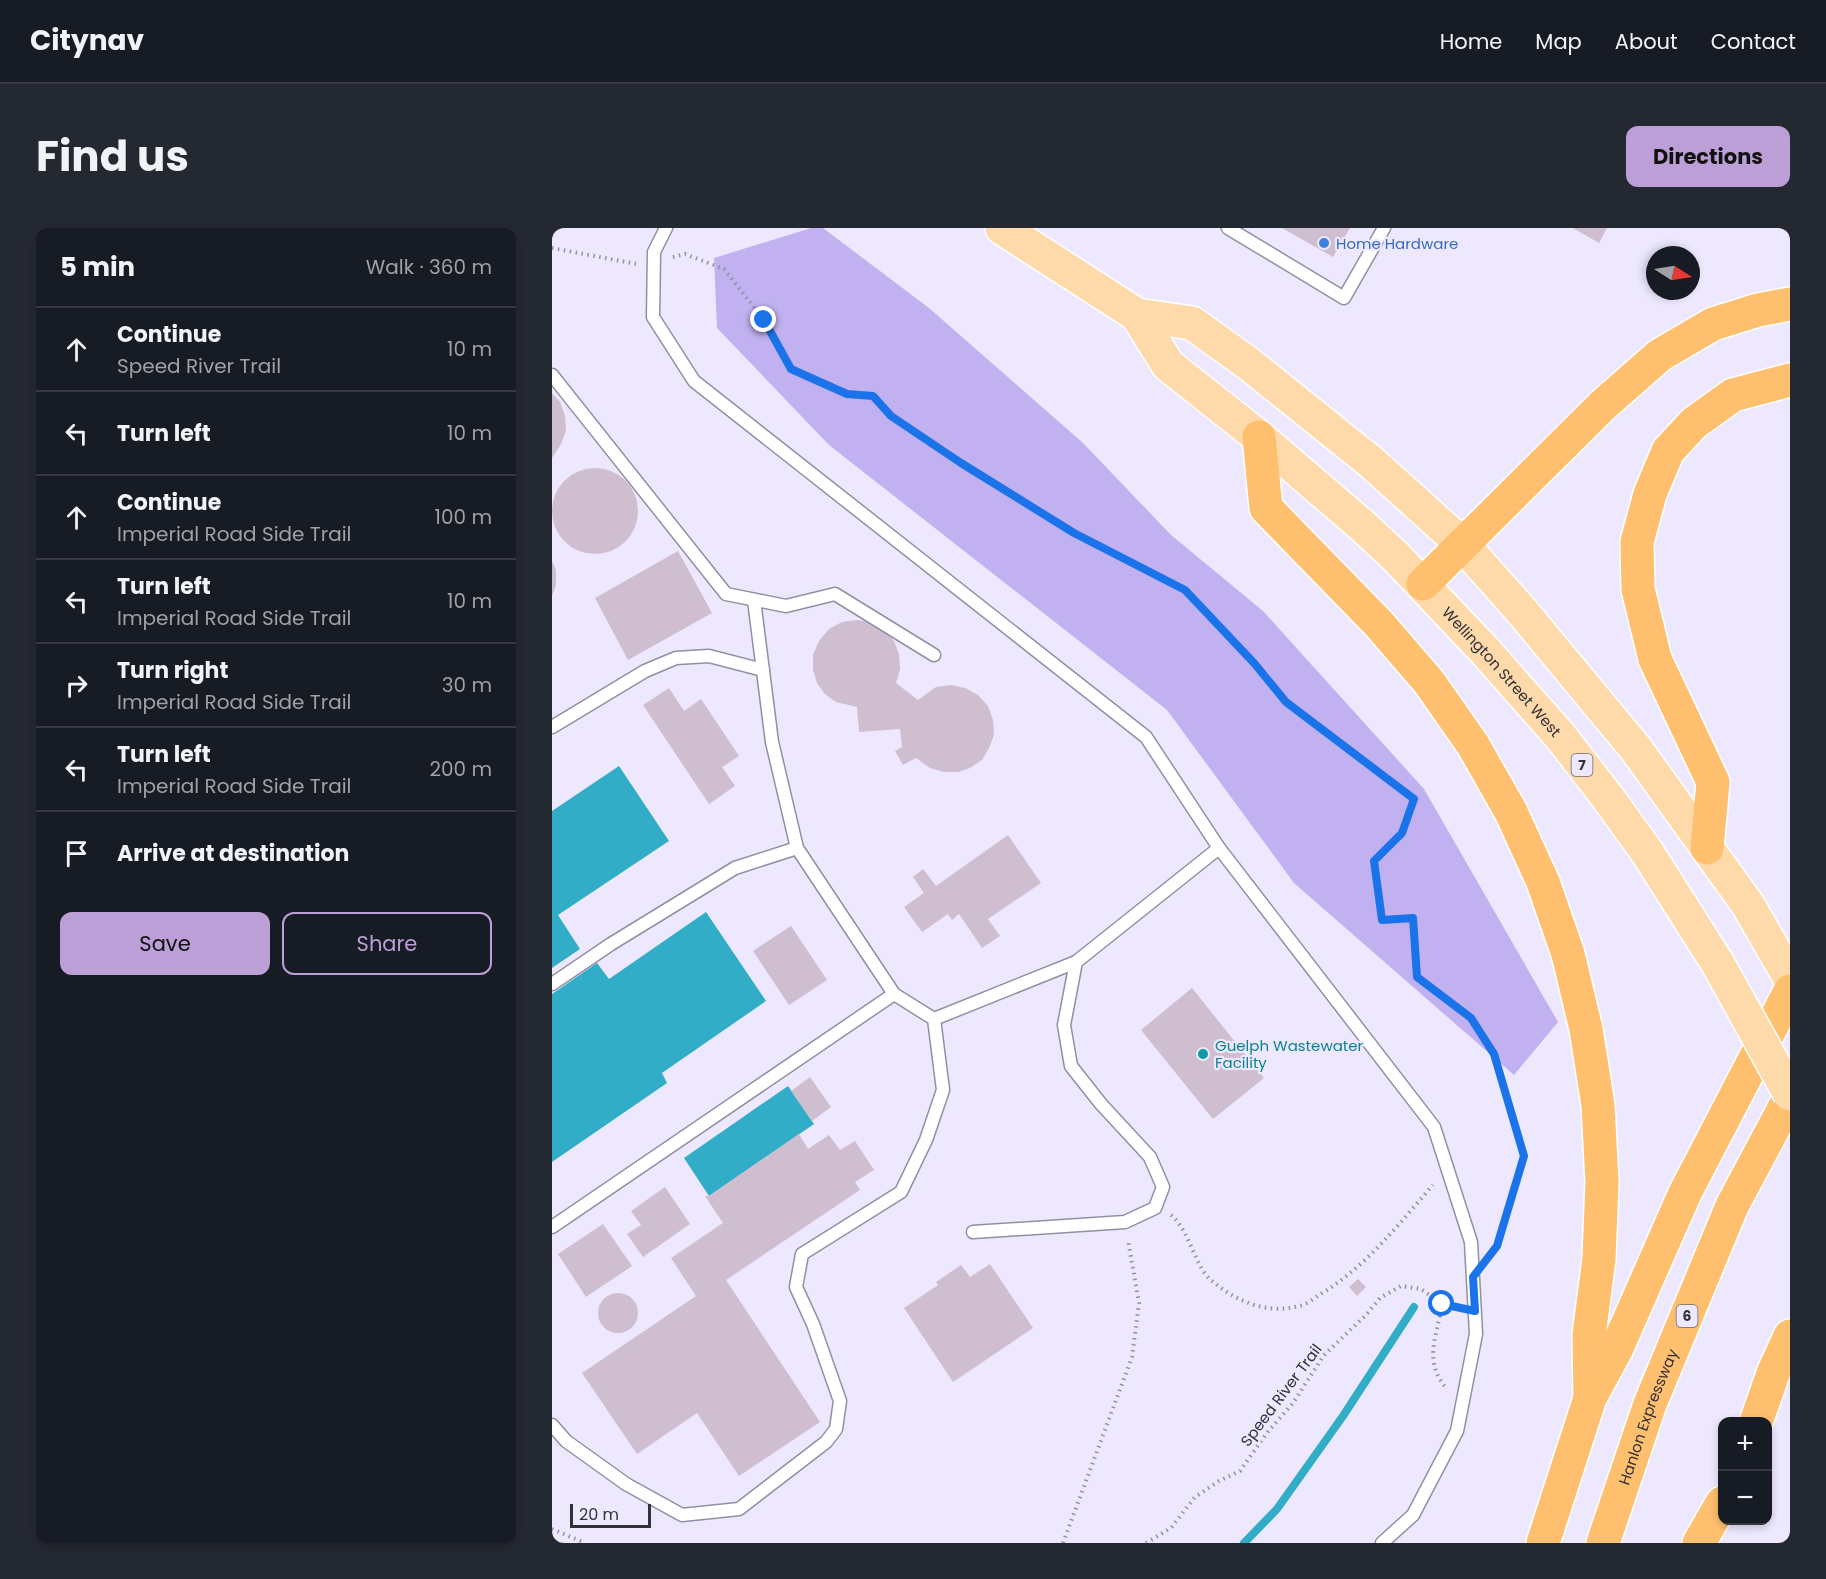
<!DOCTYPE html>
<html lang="en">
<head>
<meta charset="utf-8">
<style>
  body { margin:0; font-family:Poppins,sans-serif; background:#242831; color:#f1f3f6 }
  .controls { position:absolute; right:18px; bottom:18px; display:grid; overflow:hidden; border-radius:12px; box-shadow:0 3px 9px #0003 }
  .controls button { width:54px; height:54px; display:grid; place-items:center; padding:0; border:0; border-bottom:2px solid #363941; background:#171b24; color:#f1f3f6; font:30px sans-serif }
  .compass { position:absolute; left:1094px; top:18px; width:54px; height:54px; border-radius:50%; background:#171b24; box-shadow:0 3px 9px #0003; rotate:102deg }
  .scale { position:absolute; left:18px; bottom:15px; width:81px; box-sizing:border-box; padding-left:6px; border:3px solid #323038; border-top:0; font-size:16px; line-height:21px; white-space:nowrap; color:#323038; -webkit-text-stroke:4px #ede8fe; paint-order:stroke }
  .stop { position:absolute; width:18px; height:18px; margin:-14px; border:4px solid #1a73e8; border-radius:50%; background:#fff }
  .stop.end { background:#1a73e8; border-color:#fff; box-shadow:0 2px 6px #0008 }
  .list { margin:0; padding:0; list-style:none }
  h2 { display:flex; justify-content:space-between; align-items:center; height:78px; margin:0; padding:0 24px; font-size:26px }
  h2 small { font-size:20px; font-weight:400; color:#9ea1a6 }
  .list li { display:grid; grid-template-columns:39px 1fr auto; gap:18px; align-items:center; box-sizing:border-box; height:84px; padding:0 24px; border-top:2px solid #363941 }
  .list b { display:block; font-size:22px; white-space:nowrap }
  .list p { margin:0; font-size:20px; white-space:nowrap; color:#9ea1a6 }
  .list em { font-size:20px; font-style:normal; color:#9ea1a6 }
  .actions { display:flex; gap:12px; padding:18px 24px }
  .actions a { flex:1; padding:14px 0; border:2px solid #bb9fd6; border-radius:12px; text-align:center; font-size:21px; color:#bb9fd6 }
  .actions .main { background:#bb9fd6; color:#111 }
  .icon { flex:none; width:33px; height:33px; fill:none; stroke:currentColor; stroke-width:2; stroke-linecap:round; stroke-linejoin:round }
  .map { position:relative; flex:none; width:1238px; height:1315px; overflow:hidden; border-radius:12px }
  header { display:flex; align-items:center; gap:36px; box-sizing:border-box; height:84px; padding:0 30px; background:#171b24; border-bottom:2px solid #363941 }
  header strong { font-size:28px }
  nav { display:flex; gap:33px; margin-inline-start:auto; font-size:21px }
  .intro { display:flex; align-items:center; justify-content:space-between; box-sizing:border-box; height:144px; padding:0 36px }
  h1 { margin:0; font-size:42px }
  .button { padding:15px 27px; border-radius:12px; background:#bb9fd6; color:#111; font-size:21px; font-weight:700 }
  main { display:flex; gap:36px; padding:0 36px }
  aside { flex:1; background:#171b24; border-radius:12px; box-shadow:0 3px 9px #0003 }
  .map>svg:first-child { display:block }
  .green { fill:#c1b1f0 }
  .water { fill:#32adc8 }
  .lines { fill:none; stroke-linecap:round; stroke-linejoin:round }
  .stream { stroke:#32adc8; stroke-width:8 }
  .building { fill:#cebecf }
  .lane-casing { stroke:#938fa3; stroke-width:15 }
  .primary-casing { stroke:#fff; stroke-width:36 }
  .highway-casing { stroke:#fff; stroke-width:36 }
  .path { stroke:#94909f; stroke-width:4; stroke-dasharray:1.5 4.5; stroke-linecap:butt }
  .lane { stroke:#fff; stroke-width:12 }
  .primary { stroke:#fed9a9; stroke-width:33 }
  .highway { stroke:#febf6f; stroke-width:33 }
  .primary-bridge-casing { stroke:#fff; stroke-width:36; stroke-linecap:butt }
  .primary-bridge { stroke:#fed9a9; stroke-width:33 }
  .route { stroke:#1a73e8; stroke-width:8 }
  .shop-dot { fill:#3f7fe0; stroke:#ede8fe; stroke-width:2 }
  .culture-dot { fill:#0f9aa8; stroke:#ede8fe; stroke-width:2 }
  .labels { text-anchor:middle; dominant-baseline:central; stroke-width:4.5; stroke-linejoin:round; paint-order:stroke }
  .shield { fill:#ede8fe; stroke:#6a6773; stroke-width:1.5 }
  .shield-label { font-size:14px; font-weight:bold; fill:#323038 }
  .shop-label { font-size:15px; fill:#366cbe; stroke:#ede8fe; text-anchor:start }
  .street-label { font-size:15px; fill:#323038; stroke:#ede8fe }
  .culture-label { font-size:15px; fill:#0d838f; stroke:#ede8fe; text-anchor:start }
</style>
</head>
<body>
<header>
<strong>Citynav</strong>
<nav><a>Home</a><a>Map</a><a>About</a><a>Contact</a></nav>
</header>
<div class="intro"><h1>Find us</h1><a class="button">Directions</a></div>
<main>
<aside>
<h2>5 min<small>Walk · 360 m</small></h2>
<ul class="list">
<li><svg class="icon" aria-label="ahead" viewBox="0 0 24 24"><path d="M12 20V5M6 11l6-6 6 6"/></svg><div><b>Continue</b><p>Speed River Trail</p></div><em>10 m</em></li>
<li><svg class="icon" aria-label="left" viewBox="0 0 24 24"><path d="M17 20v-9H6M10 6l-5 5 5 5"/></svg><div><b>Turn left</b></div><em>10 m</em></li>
<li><svg class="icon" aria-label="ahead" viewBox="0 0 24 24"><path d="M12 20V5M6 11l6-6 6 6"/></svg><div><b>Continue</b><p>Imperial Road Side Trail</p></div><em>100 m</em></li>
<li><svg class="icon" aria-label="left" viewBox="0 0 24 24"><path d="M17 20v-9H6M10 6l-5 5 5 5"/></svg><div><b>Turn left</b><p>Imperial Road Side Trail</p></div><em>10 m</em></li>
<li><svg class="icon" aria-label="right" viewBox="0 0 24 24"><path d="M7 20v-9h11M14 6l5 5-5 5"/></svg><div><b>Turn right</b><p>Imperial Road Side Trail</p></div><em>30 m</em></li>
<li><svg class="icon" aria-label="left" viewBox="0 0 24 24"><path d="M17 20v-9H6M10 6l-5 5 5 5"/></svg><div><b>Turn left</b><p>Imperial Road Side Trail</p></div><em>200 m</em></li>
<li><svg class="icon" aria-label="arrive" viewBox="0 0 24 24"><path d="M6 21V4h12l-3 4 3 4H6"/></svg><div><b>Arrive at destination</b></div></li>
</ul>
<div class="actions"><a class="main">Save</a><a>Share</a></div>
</aside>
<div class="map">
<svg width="1238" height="1315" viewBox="0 0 1238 1315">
  <rect width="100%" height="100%" fill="#ede8fe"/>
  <path class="green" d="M259,0H271L377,80L531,215L619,307L711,383L872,561L1006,794L962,847L742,655L615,482L277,217L165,100L162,30Z"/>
  <g class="water">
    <path d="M67,538L117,613L6,687L28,721L0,740V583Z"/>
    <path d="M154,684L214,773L110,845L115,855L0,934V766L45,735L57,751Z"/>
    <path d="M236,858L262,896L157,968L132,930Z"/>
  </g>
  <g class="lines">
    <path class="stream" d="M692,1315L725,1281L791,1188L862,1079"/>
  </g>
  <g class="building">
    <path d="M730,0H798L781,29Z"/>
    <path d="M1021,0H1055L1047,15Z"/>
    <path d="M0,165L8,174L13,188L14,203L9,216L0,230Z"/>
    <circle cx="43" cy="283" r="43"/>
    <path d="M126,323L160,385L76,432L43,370Z"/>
    <path d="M0,333L4,342V357L0,368Z"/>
    <path d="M304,392L319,394L332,401L342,413L347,426L348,441L344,455L366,472L384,459L399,457L413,460L426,467L436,478L441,492L442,507L437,520L430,532L418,540L406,544H392L378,540L364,530L351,537L343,523L350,519L348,501L307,504L305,479L284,474L273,466L265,455L261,442V427L267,413L277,401L290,394Z"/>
    <path d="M117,460L132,483L149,471L187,528L170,539L183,558L157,576L91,477Z"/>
    <path d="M456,607L489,655L436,691L448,708L430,720L407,686L400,692L396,686L370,704L352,679L372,665L361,649L371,641L384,658Z"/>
    <path d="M239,698L275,752L237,777L201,723Z"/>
    <path d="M640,760L712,850L661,891L589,802Z"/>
    <path d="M258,849L279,879L260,893L239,863Z"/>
    <path d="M247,906L256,921L277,907L288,922L303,913L322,942L303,954L308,962L174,1052L268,1194L187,1248L145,1185L85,1226L30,1145L144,1068L119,1030L171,995L153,968H157Z"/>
    <path d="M113,959L138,996L91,1029L75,1006L89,997L79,983Z"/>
    <path d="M51,996L80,1038L34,1069L6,1026Z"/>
    <path d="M438,1036L481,1100L401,1154L352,1080L386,1057L384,1054L409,1037L418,1049Z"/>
    <path d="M806,1051L814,1059L805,1068L797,1059Z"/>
    <circle cx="66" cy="1085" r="20"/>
  </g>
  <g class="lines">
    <g class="lane-casing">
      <g id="lane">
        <path d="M114,0L102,24L101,89L142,153L594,509L667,620L882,899L919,1014L924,1106L905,1203L861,1287L830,1315"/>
        <path d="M676,0L792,70L832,0"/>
        <path d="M0,147L174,366L234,378L283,366L382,427"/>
        <path d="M0,499L93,443L124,430L157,428L211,442"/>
        <path d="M0,756L59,716L183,640L245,620"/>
        <path d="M382,791L524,734L667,620"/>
        <path d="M0,999L342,766"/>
        <path d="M421,1004L573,994L603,980L611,959L598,929L549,876L519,838L512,797L524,734"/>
        <path d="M0,1197L14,1213L74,1256L130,1287L187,1281L274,1214L284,1201L288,1173L261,1096L244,1059L250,1026L349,964L374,912L391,862L382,791L342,766L245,620L220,514L202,372"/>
      </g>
    </g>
    <g class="primary-casing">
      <g id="primary">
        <path d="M450,0L585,87L640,95L697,136L819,234L911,317L968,381L1084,521L1196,677L1238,750"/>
        <path id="s1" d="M585,87L616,137L707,209L813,300L844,329L934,424L1009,509L1056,570L1095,624L1166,736"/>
      </g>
    </g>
    <g class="highway-casing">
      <g id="highway">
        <path d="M707,209L714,280L827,396L877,454L921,517L959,584L991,654L1016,726L1034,801L1046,877L1050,954L1047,1031L1037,1107L1038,1170"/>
        <path d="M871,356L1051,177L1108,127L1161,96L1206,82L1238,76"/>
        <path d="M1155,620L1161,554L1103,431L1086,361L1085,314L1098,266L1116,223L1142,195L1181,167L1238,152"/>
        <path d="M1204,1194L1222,1143L1238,1108"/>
        <path d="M991,1315L1038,1170L1064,1122L1133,965L1238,763"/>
        <path id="s2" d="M1051,1315L1098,1176L1180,978L1238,869"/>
        <path d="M1147,1315L1170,1275"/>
      </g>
    </g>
    <g class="path">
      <path d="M0,20L85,36"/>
      <path d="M121,29L133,26L172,41L212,92L239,141L295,166L321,168L339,188L409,235L522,305L633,362L702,435L734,474L862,571L850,605L822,633L830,692L861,690L865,749L919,790L942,826L972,928L945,1018L939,1026"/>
      <path d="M619,987C638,1003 643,1039 659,1052C683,1073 715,1087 747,1078C754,1077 761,1071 767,1067C813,1040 846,997 881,957"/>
      <path d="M890,1076C885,1109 871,1132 894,1160"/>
      <path d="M0,1301L33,1315"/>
      <path d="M511,1315L580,1129L587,1075L576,1012"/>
      <path d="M594,1315L619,1300L643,1269L667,1253L688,1243L714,1206L741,1175L772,1127L814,1087L828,1070L849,1058L869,1061L890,1076L904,1079"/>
    </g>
    <use href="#lane" class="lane"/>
    <use href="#primary" class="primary"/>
    <use href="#highway" class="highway"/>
    <g class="primary-bridge-casing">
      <path id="primary-bridge" d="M1166,736L1238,866"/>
    </g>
    <use href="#primary-bridge" class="primary-bridge"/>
  </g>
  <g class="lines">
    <path class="route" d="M212,92L239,141L295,166L321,168L339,188L409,235L522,305L633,362L702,435L734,474L862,571L850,605L822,633L830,692L861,690L865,749L919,790L942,826L972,928L945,1018L921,1049L923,1083L890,1076"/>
  </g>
  <circle class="shop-dot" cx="772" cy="15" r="6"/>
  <circle class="culture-dot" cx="651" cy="826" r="6"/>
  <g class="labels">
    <g class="shield">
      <rect x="1019.5" y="526" width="21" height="22" rx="4.5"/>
      <rect x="1124.5" y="1077" width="21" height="22" rx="4.5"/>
    </g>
    <g class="shield-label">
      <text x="1030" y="537">7</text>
      <text x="1135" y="1088">6</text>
    </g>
    <g class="shop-label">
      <text x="784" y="15">Home Hardware</text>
    </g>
    <g class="street-label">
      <text stroke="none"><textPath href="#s1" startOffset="513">Wellington Street West</textPath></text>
      <text transform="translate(729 1167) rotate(-53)">Speed River Trail</text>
      <text stroke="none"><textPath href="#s2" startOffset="134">Hanlon Expressway</textPath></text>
    </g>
    <g class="culture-label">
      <text x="663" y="817">Guelph Wastewater<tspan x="663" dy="17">Facility</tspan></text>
    </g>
  </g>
</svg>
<div class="controls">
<button>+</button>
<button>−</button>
</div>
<svg class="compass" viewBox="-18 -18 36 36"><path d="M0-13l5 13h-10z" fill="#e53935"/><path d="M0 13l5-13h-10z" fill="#9ea1a6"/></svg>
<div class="scale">20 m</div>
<div class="stop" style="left:890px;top:1076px"></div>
<div class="stop end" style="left:212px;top:92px"></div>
</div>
</main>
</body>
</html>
